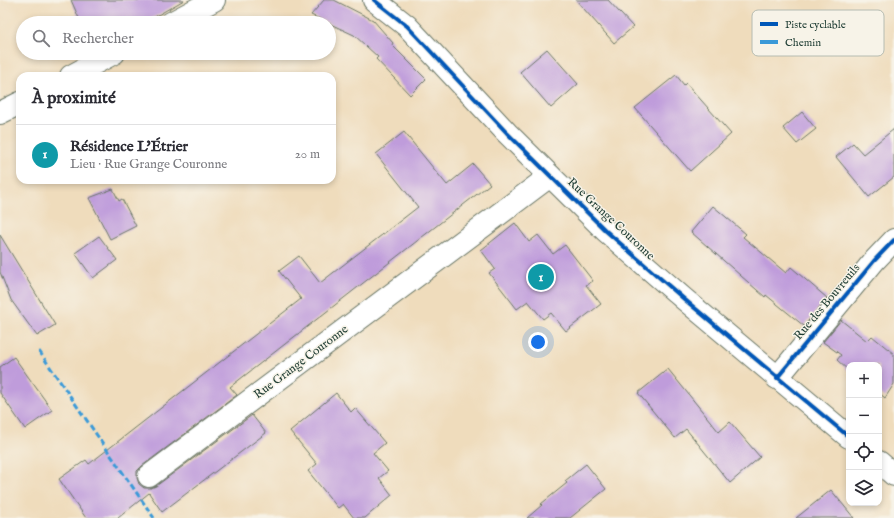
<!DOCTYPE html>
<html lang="fr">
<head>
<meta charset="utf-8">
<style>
  body { margin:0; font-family:"IM FELL English",serif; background:#f2f2f3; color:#2b2b33 }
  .controls { position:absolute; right:12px; bottom:12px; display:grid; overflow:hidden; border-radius:8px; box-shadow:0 2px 6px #0003 }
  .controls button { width:36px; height:36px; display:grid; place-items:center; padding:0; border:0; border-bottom:1px solid #e1e1e2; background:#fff; color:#2b2b33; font:20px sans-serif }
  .you { position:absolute; left:538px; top:342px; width:14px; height:14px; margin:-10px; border:3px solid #fff; border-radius:50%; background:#1a73e8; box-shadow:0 0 0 6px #1a73e833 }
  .badge { display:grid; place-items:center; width:26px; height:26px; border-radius:50%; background:#d93025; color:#fff; font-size:13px; font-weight:700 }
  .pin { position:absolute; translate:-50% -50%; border:2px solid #fff; box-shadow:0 1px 4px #0006 }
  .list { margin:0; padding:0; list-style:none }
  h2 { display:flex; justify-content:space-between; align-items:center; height:52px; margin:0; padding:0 16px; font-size:17px }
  h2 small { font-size:13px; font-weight:400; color:#7c7c81 }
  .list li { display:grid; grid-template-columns:26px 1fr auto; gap:12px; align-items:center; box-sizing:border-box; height:60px; padding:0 16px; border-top:1px solid #e1e1e2 }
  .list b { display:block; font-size:15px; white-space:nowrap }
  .list p { margin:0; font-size:13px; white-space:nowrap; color:#7c7c81 }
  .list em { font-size:13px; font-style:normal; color:#7c7c81 }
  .icon { flex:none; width:22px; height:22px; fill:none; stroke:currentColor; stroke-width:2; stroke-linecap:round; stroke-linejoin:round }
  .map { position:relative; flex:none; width:894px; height:518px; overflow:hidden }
  .search { position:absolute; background:#fff; box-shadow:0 2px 6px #0003; left:16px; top:16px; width:320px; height:44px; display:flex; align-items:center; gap:10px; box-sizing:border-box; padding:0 14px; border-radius:22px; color:#7c7c81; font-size:15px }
  .panel { position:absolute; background:#fff; box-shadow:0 2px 6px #0003; left:16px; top:72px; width:320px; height:112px; border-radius:12px }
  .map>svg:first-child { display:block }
  .building { fill:#bf9cdb }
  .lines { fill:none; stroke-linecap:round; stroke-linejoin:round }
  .minor-casing { stroke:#687564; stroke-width:24 }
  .minor { stroke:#fff; stroke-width:22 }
  .quiet { stroke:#3a99d8; stroke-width:3; stroke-dasharray:6 3; stroke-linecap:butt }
  .cycleway-casing { stroke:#f7f3e8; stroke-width:6 }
  .cycleway { stroke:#0057b8; stroke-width:4 }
  .labels { text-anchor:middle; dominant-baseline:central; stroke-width:3; stroke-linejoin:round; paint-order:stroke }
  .street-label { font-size:12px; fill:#1f3d34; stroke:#f7f3e8 }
  .key { fill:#f7f3e8; stroke:#b6bcb2; stroke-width:1 }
  .key-label { font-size:11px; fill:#1f3d34 }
</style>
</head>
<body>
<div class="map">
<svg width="894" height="518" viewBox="0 0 894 518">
  <rect width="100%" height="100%" fill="#f7f3e8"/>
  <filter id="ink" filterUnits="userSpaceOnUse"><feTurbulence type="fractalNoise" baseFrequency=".025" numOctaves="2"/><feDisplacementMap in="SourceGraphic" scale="8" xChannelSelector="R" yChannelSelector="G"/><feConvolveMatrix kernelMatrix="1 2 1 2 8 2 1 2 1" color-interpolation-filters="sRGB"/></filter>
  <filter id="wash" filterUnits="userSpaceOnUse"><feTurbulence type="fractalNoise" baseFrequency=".012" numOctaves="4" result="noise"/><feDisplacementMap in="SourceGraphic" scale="16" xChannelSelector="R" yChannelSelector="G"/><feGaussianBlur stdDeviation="0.9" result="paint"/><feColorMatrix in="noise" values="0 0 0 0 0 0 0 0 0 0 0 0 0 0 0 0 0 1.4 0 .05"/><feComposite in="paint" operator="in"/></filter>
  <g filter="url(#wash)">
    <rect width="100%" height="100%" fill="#efdcbc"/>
    <g id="blocks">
      <g class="building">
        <path d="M71,0H184L144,23H81Z"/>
        <path d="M324,0H334L373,20L393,43L392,45L426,79L410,95L376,59L378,57L354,35L311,15Z"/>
        <path d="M576,0H608L633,27L614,43Z"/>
        <path d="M547,49L578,84L551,108L520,72Z"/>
        <path d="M676,75L684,85L686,83L731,134L690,171L635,108Z"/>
        <path d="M802,112L816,129L797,144L783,128Z"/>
        <path d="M894,129V177L869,197L836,157L853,143L863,154Z"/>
        <path d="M404,132L447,185L473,164L490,184L230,387L237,395L142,466L137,471V478L139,484L144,488H151L156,486L252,415L266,433L162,512L149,493L118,518H86L59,479L86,460L89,464L301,299L279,271L299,256L320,283L418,207L376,154Z"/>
        <path d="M113,189L119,201L122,199L136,226L110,239L89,198Z"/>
        <path d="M713,206L746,234L743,237L786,273L791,267L827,298L804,326L766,295L765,297L691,232Z"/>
        <path d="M515,223L529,242L538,235L553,254L565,245L593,281L586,285L601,304L566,331L551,313L543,319L528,301L517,309L489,273L495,269L481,250Z"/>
        <path d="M0,235L55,325L37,336L11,300L0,272Z"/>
        <path d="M99,236L117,260L93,278L75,253Z"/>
        <path d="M841,320L867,341L872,336L894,354V384L885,398L879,393V365H849V371L837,360L841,355L823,342Z"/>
        <path d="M14,357L52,410L25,429L0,393V367Z"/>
        <path d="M668,369L719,432L730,422L760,457L730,483L686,429L675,438L638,393Z"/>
        <path d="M336,393L351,412L355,408L385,443L373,453L388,471L379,478L392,495L365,518H354L343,504L338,508L308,471L317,464L290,431Z"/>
        <path d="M586,464L606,489L570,518H527L542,505L541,504L567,483L565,481Z"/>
        <path d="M831,490L854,518H796Z"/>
      </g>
    </g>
  </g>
  <g filter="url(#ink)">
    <use href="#blocks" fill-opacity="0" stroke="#687564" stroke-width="1"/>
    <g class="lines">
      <g class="minor-casing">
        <g id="minor">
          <path d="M374,0L407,26L507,133L606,231L684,299L849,437"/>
          <path d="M171,23L214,0"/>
          <path d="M71,76L114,53"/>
          <path d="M0,113L20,103"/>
          <path d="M777,378L874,261L894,240"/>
          <path d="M879,462L894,475"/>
          <path d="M149,476L550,176"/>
        </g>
      </g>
      <use href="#minor" class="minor"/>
      <path class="quiet" d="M39,351L154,518"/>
      <g class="cycleway-casing">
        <g id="cycleway">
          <path d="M374,0L407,26L507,133L606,231L684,299L849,437"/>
          <path d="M777,378L874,261L894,240"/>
        </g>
      </g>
      <use href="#cycleway" class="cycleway"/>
    </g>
  </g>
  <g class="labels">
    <g class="street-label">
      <text transform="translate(611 219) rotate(43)">Rue Grange Couronne</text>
      <text transform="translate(827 302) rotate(-50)">Rue des Bouvreuils</text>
      <text transform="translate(301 362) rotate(-37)">Rue Grange Couronne</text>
    </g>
  </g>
  <rect x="752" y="10" width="132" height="46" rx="6" class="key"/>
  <rect x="760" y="22" width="18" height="4" fill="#0057b8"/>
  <rect x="760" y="40" width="18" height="4" fill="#3a99d8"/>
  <g class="key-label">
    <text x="785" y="28">Piste cyclable</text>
    <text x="785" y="46">Chemin</text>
  </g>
</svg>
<div class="controls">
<button>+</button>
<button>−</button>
<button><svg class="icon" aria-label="locate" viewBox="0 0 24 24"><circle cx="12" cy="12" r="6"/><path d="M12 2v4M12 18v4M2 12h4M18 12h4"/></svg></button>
<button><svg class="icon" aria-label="layers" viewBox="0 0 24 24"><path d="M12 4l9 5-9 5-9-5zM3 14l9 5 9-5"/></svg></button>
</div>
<div class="you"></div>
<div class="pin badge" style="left:541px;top:277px;background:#0f9aa8">1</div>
<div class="search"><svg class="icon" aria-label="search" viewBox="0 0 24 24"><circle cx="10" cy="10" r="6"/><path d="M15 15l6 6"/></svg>Rechercher</div>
<section class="panel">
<h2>À proximité<small></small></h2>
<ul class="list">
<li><span class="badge" style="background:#0f9aa8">1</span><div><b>Résidence L'Étrier</b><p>Lieu · Rue Grange Couronne</p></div><em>20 m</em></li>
</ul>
</section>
</div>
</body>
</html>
